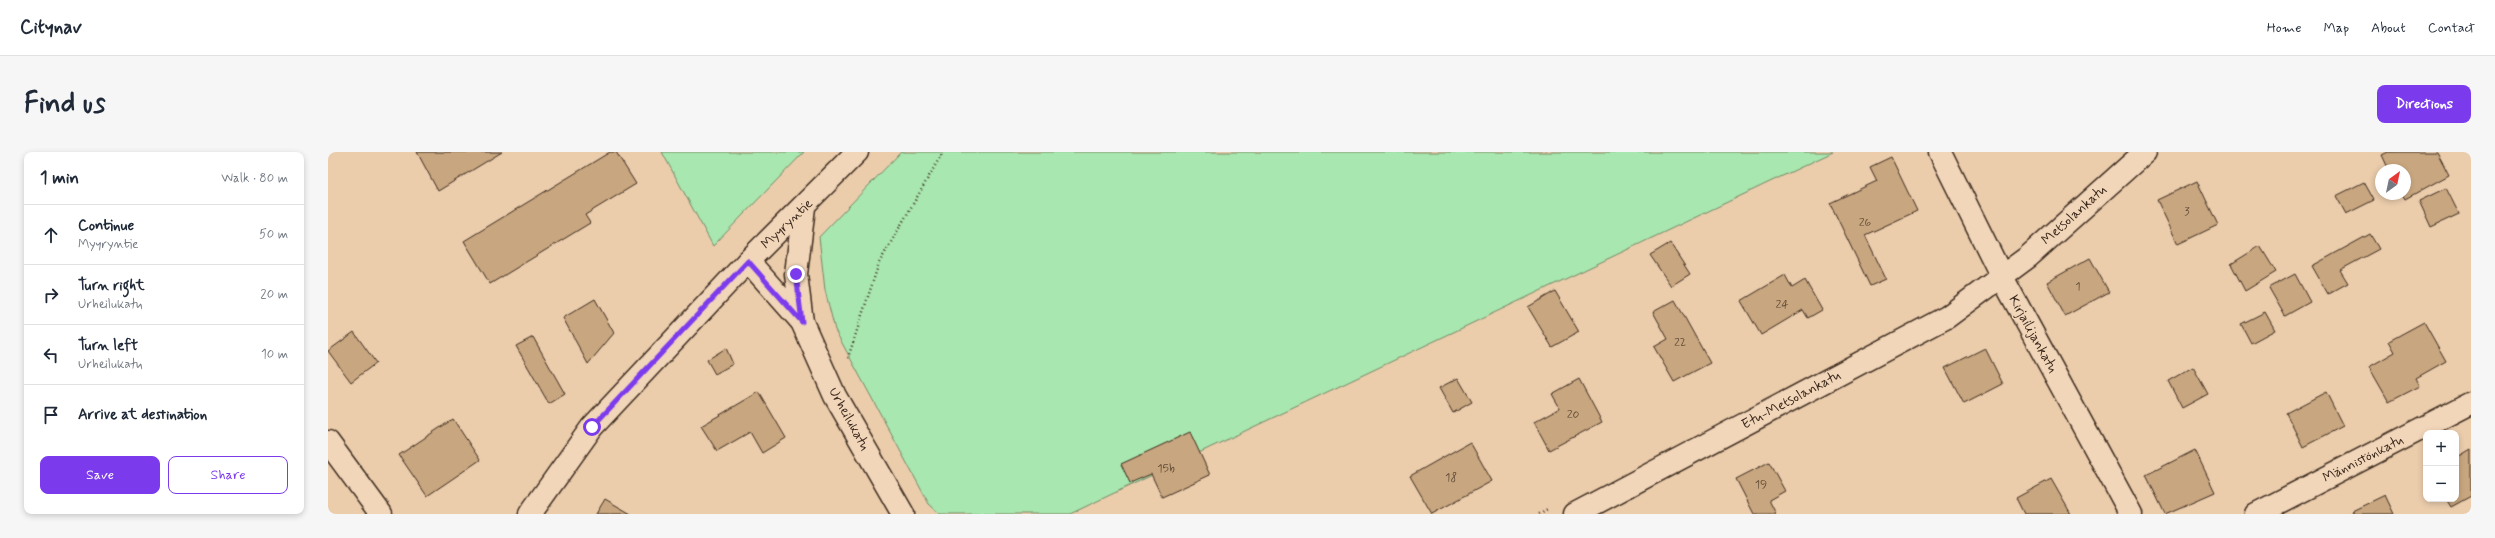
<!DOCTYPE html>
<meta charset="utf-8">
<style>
:root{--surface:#fff;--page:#f6f6f7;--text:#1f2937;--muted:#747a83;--line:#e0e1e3;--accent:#7c3aed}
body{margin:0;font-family:Mynerve,sans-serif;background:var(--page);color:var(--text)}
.controls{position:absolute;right:12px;bottom:12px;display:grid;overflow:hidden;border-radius:8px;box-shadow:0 2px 6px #0003}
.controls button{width:36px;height:36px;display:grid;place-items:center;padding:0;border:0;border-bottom:1px solid var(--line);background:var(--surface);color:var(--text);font:20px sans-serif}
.compass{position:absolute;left:2047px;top:12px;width:36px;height:36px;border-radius:50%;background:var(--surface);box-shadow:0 2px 6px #0003;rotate:33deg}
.stop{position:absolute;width:12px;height:12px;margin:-9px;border:3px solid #7c3aed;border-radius:50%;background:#fff}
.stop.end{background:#7c3aed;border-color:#fff;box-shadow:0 1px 4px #0008}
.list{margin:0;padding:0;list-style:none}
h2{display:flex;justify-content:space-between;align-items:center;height:52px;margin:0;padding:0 16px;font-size:17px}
h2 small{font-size:13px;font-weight:400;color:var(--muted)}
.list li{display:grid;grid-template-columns:26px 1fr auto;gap:12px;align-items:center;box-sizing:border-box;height:60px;padding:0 16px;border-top:1px solid var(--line)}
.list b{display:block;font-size:15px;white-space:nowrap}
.list p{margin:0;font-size:13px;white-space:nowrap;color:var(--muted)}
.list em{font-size:13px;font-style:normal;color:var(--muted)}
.actions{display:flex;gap:8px;padding:12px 16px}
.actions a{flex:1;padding:9px 0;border:1px solid var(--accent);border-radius:8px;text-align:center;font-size:14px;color:var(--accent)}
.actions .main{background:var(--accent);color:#fff}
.icon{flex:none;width:22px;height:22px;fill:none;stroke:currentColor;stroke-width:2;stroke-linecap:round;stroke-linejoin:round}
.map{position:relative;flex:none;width:2143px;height:362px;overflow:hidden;border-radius:8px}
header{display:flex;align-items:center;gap:24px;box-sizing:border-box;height:56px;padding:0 20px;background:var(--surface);border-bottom:1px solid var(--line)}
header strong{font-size:19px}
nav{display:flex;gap:22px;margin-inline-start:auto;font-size:14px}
.intro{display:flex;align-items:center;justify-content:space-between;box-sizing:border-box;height:96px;padding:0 24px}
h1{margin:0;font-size:28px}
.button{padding:10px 18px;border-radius:8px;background:var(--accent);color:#fff;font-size:14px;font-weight:700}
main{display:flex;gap:24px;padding:0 24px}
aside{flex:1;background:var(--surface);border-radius:8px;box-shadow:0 2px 6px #0003}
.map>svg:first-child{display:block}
</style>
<header>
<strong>Citynav</strong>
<nav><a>Home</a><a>Map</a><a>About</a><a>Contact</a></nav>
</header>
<div class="intro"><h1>Find us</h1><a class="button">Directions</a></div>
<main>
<aside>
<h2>1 min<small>Walk · 80 m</small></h2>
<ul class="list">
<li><svg class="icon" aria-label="ahead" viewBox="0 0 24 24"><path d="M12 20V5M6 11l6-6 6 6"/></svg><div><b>Continue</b><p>Myyryntie</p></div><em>50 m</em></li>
<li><svg class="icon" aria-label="right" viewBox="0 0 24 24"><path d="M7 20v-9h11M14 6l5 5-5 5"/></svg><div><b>Turn right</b><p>Urheilukatu</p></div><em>20 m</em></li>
<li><svg class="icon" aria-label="left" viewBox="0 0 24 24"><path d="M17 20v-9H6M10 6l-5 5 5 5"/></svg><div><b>Turn left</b><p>Urheilukatu</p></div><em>10 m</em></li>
<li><svg class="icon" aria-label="arrive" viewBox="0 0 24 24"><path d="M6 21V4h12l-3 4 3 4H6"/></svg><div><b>Arrive at destination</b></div></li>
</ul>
<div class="actions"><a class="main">Save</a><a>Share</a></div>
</aside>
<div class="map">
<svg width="2143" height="362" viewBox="0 0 2143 362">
<rect width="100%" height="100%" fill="#ebcdac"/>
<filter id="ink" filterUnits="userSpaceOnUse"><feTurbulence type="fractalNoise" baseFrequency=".025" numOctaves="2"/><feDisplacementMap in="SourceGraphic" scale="8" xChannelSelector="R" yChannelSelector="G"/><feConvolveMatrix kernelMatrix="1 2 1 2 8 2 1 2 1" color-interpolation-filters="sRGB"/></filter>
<g filter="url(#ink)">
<g fill="#a8e7af" stroke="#728866">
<polygon points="334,0 476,0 385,94"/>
<polygon points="573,0 1505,0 742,362 612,362 601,352 507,178 497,138 491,85"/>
</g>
<g fill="#c8a67f" stroke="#3b2a1e">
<polygon points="89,0 174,0 110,39"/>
<polygon points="282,0 288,0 308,32 257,63 262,71 162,132 136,89"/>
<polygon points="2060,0 2109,0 2121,23 2077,47 2074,42 2077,42 2077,18 2061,18 2054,3"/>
<polygon points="1563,5 1589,59 1537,83 1558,127 1542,134 1502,51 1549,29 1542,15"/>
<polygon points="1869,29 1890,73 1850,92 1829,48"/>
<polygon points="2036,30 2046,48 2018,62 2008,44"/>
<polygon points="2118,36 2131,62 2103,75 2091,49"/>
<polygon points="2042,82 2051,97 2012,118 2020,131 2000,142 1984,114"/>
<polygon points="1342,91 1362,122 1343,134 1322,103"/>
<polygon points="1932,94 1948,120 1917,139 1903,112"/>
<polygon points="1762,106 1781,140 1737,164 1719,130"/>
<polygon points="1967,122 1982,150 1957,164 1941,136"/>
<polygon points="1457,123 1464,136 1477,128 1494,158 1480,166 1475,158 1433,183 1413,149"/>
<polygon points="1227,139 1251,180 1224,195 1200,155"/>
<polygon points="267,147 286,181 260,212 235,166"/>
<polygon points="1347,148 1382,211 1346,230 1326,195 1340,187 1325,160"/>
<polygon points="1937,160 1947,178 1923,191 1913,172"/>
<polygon points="2096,170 2118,209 2088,226 2092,234 2061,250 2041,215 2067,200 2061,189"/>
<polygon points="26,180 48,211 23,230 0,199"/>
<polygon points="205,185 237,242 221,252 188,194"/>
<polygon points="398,196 405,212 387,222 379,208"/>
<polygon points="1657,196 1675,232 1636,252 1617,216"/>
<polygon points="1865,215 1880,242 1854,256 1840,229"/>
<polygon points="1130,226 1144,250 1125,261 1111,236"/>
<polygon points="1251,227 1274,270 1221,298 1206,270 1232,256 1224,242"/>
<polygon points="431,240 458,286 434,301 422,280 389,299 373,274"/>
<polygon points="1998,240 2015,274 1975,295 1958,261"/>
<polygon points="125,267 152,308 99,344 71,303"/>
<polygon points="862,280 882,323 834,345 823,322 802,331 793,312"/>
<polygon points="1142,290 1164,329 1104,362 1082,324"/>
<polygon points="2143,297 2143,344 2123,355 2118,347 2128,347 2128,306"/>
<polygon points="1867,298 1887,340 1837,362 1818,323"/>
<polygon points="1441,310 1457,339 1441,348 1448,362 1426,362 1408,327"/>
<polygon points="1723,327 1743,362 1696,362 1688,346"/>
<polygon points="2057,343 2066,362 2026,362 2024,359"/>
<polygon points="277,347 303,362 268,362"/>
</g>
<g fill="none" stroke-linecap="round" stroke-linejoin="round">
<defs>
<g id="minor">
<polyline points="1612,0 1674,125 1803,362"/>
<polyline points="420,109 474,170 507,244 575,362"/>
<polyline points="474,170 468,122 476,55"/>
<polyline points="0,290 53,362"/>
<polyline points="1247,362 1619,165 1700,105 1817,0"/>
<polyline points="1928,362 2143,251"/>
</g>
<polyline id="tertiary" points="202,362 264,275 420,109 529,0"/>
</defs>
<use href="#minor" stroke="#3b2a1e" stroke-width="25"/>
<use href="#tertiary" stroke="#3b2a1e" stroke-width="25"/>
<g stroke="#3b2a1e" stroke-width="2.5" stroke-dasharray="1 3" stroke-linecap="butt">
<polyline points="520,206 551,111 615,0"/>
<polyline points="1211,362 1221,356"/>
</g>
<use href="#minor" stroke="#f2d6b9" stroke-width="22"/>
<use href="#tertiary" stroke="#f2d6b9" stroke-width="22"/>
</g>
</g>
<g fill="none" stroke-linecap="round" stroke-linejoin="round" filter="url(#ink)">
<polyline stroke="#7c3aed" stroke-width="5" points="264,275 420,109 474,170 468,122"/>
</g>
<g text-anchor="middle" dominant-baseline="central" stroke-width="3" stroke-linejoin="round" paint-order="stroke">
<g font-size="12" fill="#5e4936">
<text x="1859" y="60">3</text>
<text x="1537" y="71">26</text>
<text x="1750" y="135">1</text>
<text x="1454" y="153">24</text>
<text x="1352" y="191">22</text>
<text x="1245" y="263">20</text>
<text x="838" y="317">15b</text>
<text x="1123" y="326">18</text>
<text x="1433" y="333">19</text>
</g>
<g font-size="14" fill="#3b2a1e" stroke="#f2d6b9">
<text transform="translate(1746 63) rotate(-42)">Metsolankatu</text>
<text transform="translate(459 72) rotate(-44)">Myyryntie</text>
<text transform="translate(1705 182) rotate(61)">Kirjailijankatu</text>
<text transform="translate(1463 248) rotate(-28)">Etu-Metsolankatu</text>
<text transform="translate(521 267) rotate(61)">Urheilukatu</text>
<text transform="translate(2035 307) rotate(-27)">Männistönkatu</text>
</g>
</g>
</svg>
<div class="controls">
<button>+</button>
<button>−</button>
</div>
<svg class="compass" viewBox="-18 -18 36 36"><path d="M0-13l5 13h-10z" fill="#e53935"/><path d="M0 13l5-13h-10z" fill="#747a83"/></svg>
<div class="stop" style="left:264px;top:275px"></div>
<div class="stop end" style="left:468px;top:122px"></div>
</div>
</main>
